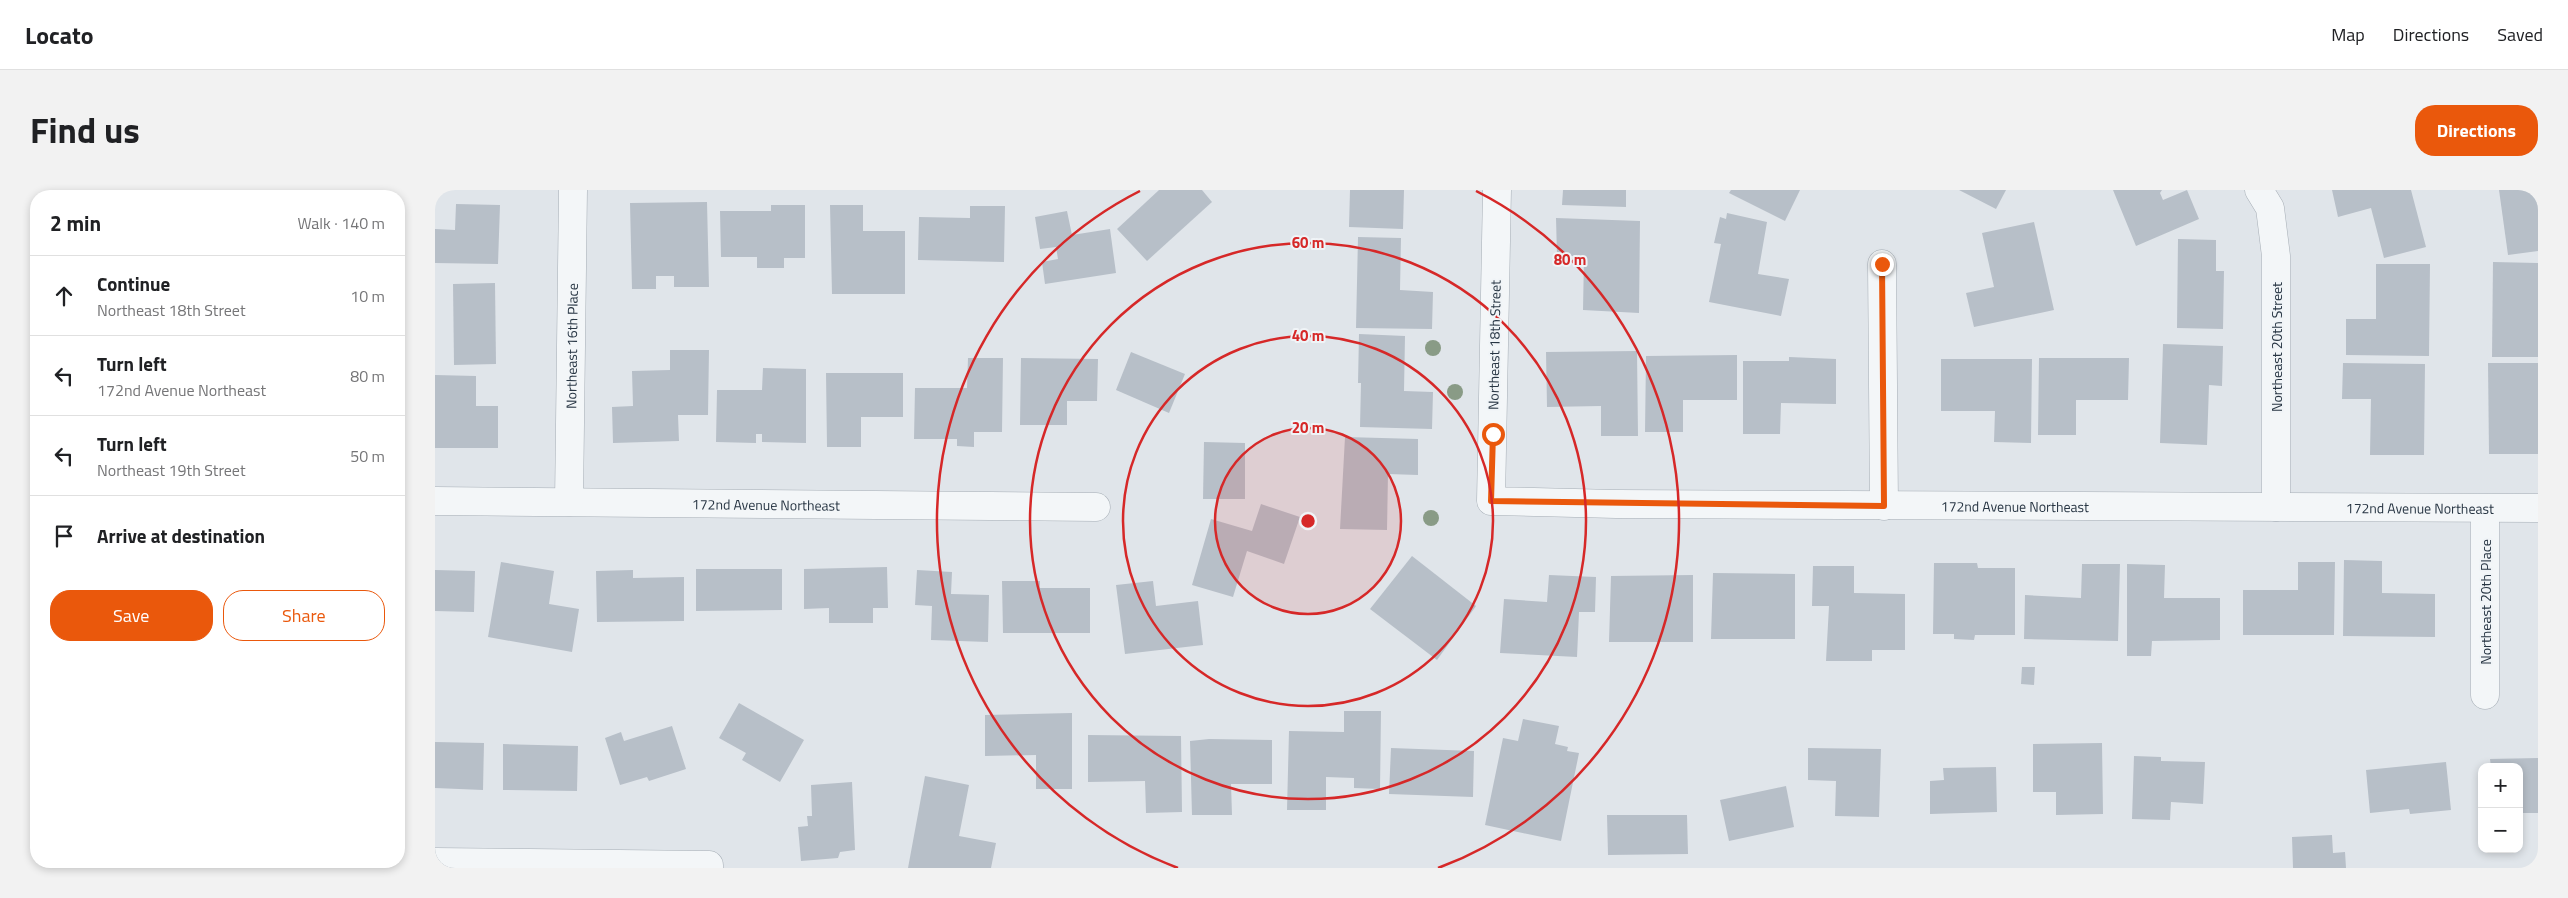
<!DOCTYPE html>
<meta charset="utf-8">
<style>
:root{--surface:#fff;--page:#f2f2f2;--text:#202124;--muted:#757577;--line:#e0e0e0;--accent:#ea580c}
body{margin:0;font-family:"Titillium Web",sans-serif;background:var(--page);color:var(--text)}
.controls{position:absolute;right:15px;bottom:15px;display:grid;overflow:hidden;border-radius:10px;box-shadow:0 2px 8px #0003}
.controls button{width:45px;height:45px;display:grid;place-items:center;padding:0;border:0;border-bottom:1px solid var(--line);background:var(--surface);color:var(--text);font:25px sans-serif}
.stop{position:absolute;width:15px;height:15px;margin:-11px;border:4px solid #ea580c;border-radius:50%;background:#fff}
.stop.end{background:#ea580c;border-color:#fff;box-shadow:0 1px 5px #0008}
.list{margin:0;padding:0;list-style:none}
h2{display:flex;justify-content:space-between;align-items:center;height:65px;margin:0;padding:0 20px;font-size:21px}
h2 small{font-size:16px;font-weight:400;color:var(--muted)}
.list li{display:grid;grid-template-columns:32px 1fr auto;gap:15px;align-items:center;box-sizing:border-box;height:80px;padding:0 20px;border-top:1px solid var(--line)}
.list b{display:block;font-size:19px;white-space:nowrap}
.list p{margin:0;font-size:16px;white-space:nowrap;color:var(--muted)}
.list em{font-size:16px;font-style:normal;color:var(--muted)}
.actions{display:flex;gap:10px;padding:15px 20px}
.actions a{flex:1;padding:11px 0;border:1px solid var(--accent);border-radius:20px;text-align:center;font-size:18px;color:var(--accent)}
.actions .main{background:var(--accent);color:#fff}
.icon{flex:none;width:28px;height:28px;fill:none;stroke:currentColor;stroke-width:2;stroke-linecap:round;stroke-linejoin:round}
.map{position:relative;flex:none;width:2103px;height:678px;overflow:hidden;border-radius:20px}
header{display:flex;align-items:center;gap:30px;box-sizing:border-box;height:70px;padding:0 25px;background:var(--surface);border-bottom:1px solid var(--line)}
header strong{font-size:24px}
nav{display:flex;gap:28px;margin-inline-start:auto;font-size:18px}
.intro{display:flex;align-items:center;justify-content:space-between;box-sizing:border-box;height:120px;padding:0 30px}
h1{margin:0;font-size:35px}
.button{padding:12px 22px;border-radius:20px;background:var(--accent);color:#fff;font-size:18px;font-weight:700}
main{display:flex;gap:30px;padding:0 30px}
aside{flex:1;background:var(--surface);border-radius:20px;box-shadow:0 2px 8px #0003}
.map>svg:first-child{display:block}
</style>
<header>
<strong>Locato</strong>
<nav><a>Map</a><a>Directions</a><a>Saved</a></nav>
</header>
<div class="intro"><h1>Find us</h1><a class="button">Directions</a></div>
<main>
<aside>
<h2>2 min<small>Walk · 140 m</small></h2>
<ul class="list">
<li><svg class="icon" aria-label="ahead" viewBox="0 0 24 24"><path d="M12 20V5M6 11l6-6 6 6"/></svg><div><b>Continue</b><p>Northeast 18th Street</p></div><em>10 m</em></li>
<li><svg class="icon" aria-label="left" viewBox="0 0 24 24"><path d="M17 20v-9H6M10 6l-5 5 5 5"/></svg><div><b>Turn left</b><p>172nd Avenue Northeast</p></div><em>80 m</em></li>
<li><svg class="icon" aria-label="left" viewBox="0 0 24 24"><path d="M17 20v-9H6M10 6l-5 5 5 5"/></svg><div><b>Turn left</b><p>Northeast 19th Street</p></div><em>50 m</em></li>
<li><svg class="icon" aria-label="arrive" viewBox="0 0 24 24"><path d="M6 21V4h12l-3 4 3 4H6"/></svg><div><b>Arrive at destination</b></div></li>
</ul>
<div class="actions"><a class="main">Save</a><a>Share</a></div>
</aside>
<div class="map">
<svg width="2103" height="678" viewBox="0 0 2103 678">
<rect width="100%" height="100%" fill="#e0e5ea"/>
<g fill="#b7bfc8">
<polygon points="724,0 767,0 777,12 712,71 682,39"/>
<polygon points="915,0 969,0 968,39 914,37"/>
<polygon points="1128,0 1191,0 1191,17 1127,15"/>
<polygon points="1296,0 1365,0 1350,31 1294,3"/>
<polygon points="1524,0 1571,0 1561,19"/>
<polygon points="1678,0 1727,0 1725,3 1728,10 1752,0 1764,29 1701,56"/>
<polygon points="1897,0 1976,0 1991,57 1949,68 1936,18 1903,27"/>
<polygon points="2064,0 2103,0 2103,61 2073,65"/>
<polygon points="272,12 274,97 239,97 239,86 221,86 221,99 197,99 195,13"/>
<polygon points="21,14 65,15 63,74 0,73 0,39 20,40"/>
<polygon points="336,15 370,15 370,68 349,68 349,78 322,78 322,67 286,67 285,21 336,21"/>
<polygon points="395,15 428,15 428,41 470,41 470,104 397,104"/>
<polygon points="535,16 570,16 569,72 483,70 484,27 535,28"/>
<polygon points="632,21 637,45 675,39 681,83 610,94 607,72 623,69 621,57 605,59 600,27"/>
<polygon points="1292,23 1332,32 1323,84 1354,89 1346,126 1274,112 1286,54 1279,53 1285,27 1291,29"/>
<polygon points="1121,28 1205,31 1204,123 1148,120 1149,66 1122,66"/>
<polygon points="1599,32 1619,120 1539,137 1531,103 1559,97 1547,43"/>
<polygon points="923,47 966,48 965,100 998,102 997,139 921,138"/>
<polygon points="1743,49 1781,50 1781,81 1789,81 1788,139 1742,138"/>
<polygon points="2058,72 2103,73 2103,167 2057,167"/>
<polygon points="1941,74 1995,74 1994,166 1911,165 1911,129 1941,129"/>
<polygon points="60,93 61,174 19,175 18,94"/>
<polygon points="924,144 970,146 969,201 998,202 997,239 925,237 926,193 923,193"/>
<polygon points="1728,154 1788,156 1787,196 1774,195 1772,255 1725,253"/>
<polygon points="235,160 274,160 273,225 243,225 244,251 178,253 177,217 198,216 197,181 235,180"/>
<polygon points="1202,161 1203,246 1166,246 1166,216 1112,217 1111,162"/>
<polygon points="696,162 750,184 734,223 681,200"/>
<polygon points="1302,165 1302,210 1248,210 1248,242 1210,242 1211,166"/>
<polygon points="1354,167 1401,169 1401,214 1346,213 1345,244 1308,244 1308,171 1354,171"/>
<polygon points="533,168 568,168 567,242 539,242 539,257 522,256 522,249 479,249 480,198 532,198"/>
<polygon points="586,168 663,169 662,211 632,211 632,235 585,235"/>
<polygon points="1604,168 1694,168 1693,210 1641,210 1641,245 1603,245"/>
<polygon points="1506,169 1597,169 1596,253 1559,252 1560,221 1506,221"/>
<polygon points="1908,173 1990,174 1989,265 1935,265 1936,209 1907,209"/>
<polygon points="2053,173 2103,173 2103,264 2054,264"/>
<polygon points="328,178 371,179 371,253 327,252 327,244 321,244 321,253 281,252 282,200 327,200"/>
<polygon points="391,183 468,183 468,227 426,227 426,257 392,257"/>
<polygon points="0,185 41,186 41,216 63,216 63,258 0,258"/>
<polygon points="910,247 983,249 983,285 953,284 952,340 905,339"/>
<polygon points="769,252 810,253 810,309 768,309"/>
<polygon points="826,314 865,327 849,374 812,361 798,407 757,395 776,329 817,341"/>
<polygon points="977,366 1041,416 1002,470 935,419"/>
<polygon points="1909,370 1947,371 1947,403 2000,404 2000,447 1908,446"/>
<polygon points="66,372 119,381 114,414 144,419 137,462 53,447"/>
<polygon points="1863,372 1900,372 1899,445 1808,445 1808,400 1863,400"/>
<polygon points="1499,373 1542,373 1543,378 1580,378 1580,445 1540,445 1539,450 1519,449 1519,444 1498,444"/>
<polygon points="1647,374 1685,374 1683,451 1589,449 1590,405 1646,408"/>
<polygon points="1692,374 1730,375 1729,408 1785,408 1785,450 1717,451 1716,466 1692,466"/>
<polygon points="1378,376 1419,376 1419,403 1470,404 1470,460 1437,460 1437,471 1391,471 1394,416 1377,416"/>
<polygon points="452,377 453,418 438,418 438,433 394,433 394,418 369,419 369,379"/>
<polygon points="261,379 347,379 347,420 261,421"/>
<polygon points="0,380 40,381 39,422 0,421"/>
<polygon points="198,380 198,388 249,387 249,431 162,432 161,381"/>
<polygon points="482,380 517,382 516,404 554,405 553,452 496,450 497,416 480,415"/>
<polygon points="1278,383 1360,384 1360,449 1276,449"/>
<polygon points="1114,385 1161,387 1160,422 1144,422 1142,467 1065,463 1069,409 1112,412"/>
<polygon points="1258,385 1258,452 1174,452 1176,386"/>
<polygon points="567,391 605,391 605,398 655,398 655,443 568,443"/>
<polygon points="718,391 721,416 763,411 768,455 690,464 681,395"/>
<polygon points="1587,477 1600,477 1599,495 1586,494"/>
<polygon points="304,513 369,550 345,592 307,570 311,563 284,548"/>
<polygon points="909,521 946,521 945,599 919,598 919,588 891,587 891,620 852,620 854,541 909,542"/>
<polygon points="637,523 637,599 601,599 601,565 550,566 550,525"/>
<polygon points="1088,529 1124,536 1120,554 1133,557 1132,561 1144,563 1126,651 1050,635 1068,548 1083,551"/>
<polygon points="237,536 251,579 214,591 212,587 185,595 170,548 186,542 189,551"/>
<polygon points="653,545 746,546 747,622 711,623 710,591 653,592"/>
<polygon points="774,549 837,550 837,594 796,594 797,625 757,625 755,551"/>
<polygon points="0,552 49,553 48,600 0,598"/>
<polygon points="1667,553 1668,624 1621,625 1621,602 1598,602 1598,554"/>
<polygon points="68,554 143,556 142,601 68,600"/>
<polygon points="956,558 1039,561 1038,607 954,604"/>
<polygon points="1373,558 1446,559 1444,627 1400,626 1401,591 1373,590"/>
<polygon points="1699,566 1726,567 1726,571 1770,572 1768,614 1736,612 1735,630 1697,629"/>
<polygon points="2103,568 2103,623 2084,623 2084,577 2056,577 2055,569"/>
<polygon points="2011,572 2016,620 1975,624 1974,619 1935,623 1931,580"/>
<polygon points="1561,577 1562,622 1495,624 1495,591 1509,590 1508,578"/>
<polygon points="490,586 534,595 524,646 561,653 556,678 473,678"/>
<polygon points="417,592 420,660 405,662 403,668 366,671 363,637 373,636 372,626 377,626 376,595"/>
<polygon points="1351,596 1359,637 1294,651 1285,610"/>
<polygon points="1172,625 1252,625 1253,664 1173,665"/>
<polygon points="1897,645 1898,663 1910,662 1911,678 1858,678 1857,647"/>
</g>
<g fill="none" stroke-linecap="round" stroke-linejoin="round">
<defs>
<g id="minor">
<path id="s1" d="M1062 0 1056 311 1181 314 2103 318"/>
<polyline points="1824,0 1835,18 1841,66 1841,317"/>
<polyline points="1447,74 1449,316"/>
<path id="s2" d="M0 311 661 317"/>
<path id="s3" d="M134 312 138 0"/>
<polyline points="2050,319 2050,505"/>
<polyline points="0,672 274,675 274,678"/>
</g>
</defs>
<use href="#minor" stroke="#a5adb5" stroke-width="29"/>
<use href="#minor" stroke="#f3f6f8" stroke-width="28"/>
</g>
<g fill="#899b86">
<circle cx="998" cy="158" r="8"/>
<circle cx="1020" cy="202" r="8"/>
<circle cx="996" cy="328" r="8"/>
</g>
<g fill="none" stroke-linecap="round" stroke-linejoin="round">
<polyline stroke="#ea580c" stroke-width="6" points="1058,244 1056,311 1449,316 1447,74"/>
</g>
<circle cx="873" cy="331" r="93" fill="#d62828" fill-opacity=".12"/>
<g fill="none" stroke="#d62828" stroke-width="2.5">
<circle cx="873" cy="331" r="93"/>
<circle cx="873" cy="331" r="185"/>
<circle cx="873" cy="331" r="278"/>
<path d="M743 678A370 370 0 0 1 705 1M1041 1A370 370 0 0 1 1003 678"/>
</g>
<g text-anchor="middle" dominant-baseline="central" stroke-width="4" stroke-linejoin="round" paint-order="stroke">
<g font-size="14" fill="#273543" stroke="#f0f4f7">
<text transform="translate(1059 155) rotate(-89)">Northeast 18th Street</text>
<text stroke="none"><textPath href="#s3" startOffset="156">Northeast 16th Place</textPath></text>
<text transform="translate(1841 157) rotate(-90)">Northeast 20th Street</text>
<text stroke="none"><textPath href="#s2" startOffset="331">172nd Avenue Northeast</textPath></text>
<text stroke="none"><textPath href="#s1" startOffset="835">172nd Avenue Northeast</textPath></text>
<text stroke="none"><textPath href="#s1" startOffset="1240">172nd Avenue Northeast</textPath></text>
<text transform="translate(2050 412) rotate(-90)">Northeast 20th Place</text>
</g>
</g>
<circle cx="873" cy="331" r="8" fill="#d62828" stroke="#f0f4f7" stroke-width="2.5"/>
<g font-size="15" text-anchor="middle" font-weight="bold" fill="#d62828" stroke="#f0f4f7" stroke-width="4" stroke-linejoin="round" paint-order="stroke">
<text x="873" y="58">60 m</text>
<text x="1135" y="75">80 m</text>
<text x="873" y="151">40 m</text>
<text x="873" y="243">20 m</text>
</g>
</svg>
<div class="controls">
<button>+</button>
<button>−</button>
</div>
<div class="stop" style="left:1058px;top:244px"></div>
<div class="stop end" style="left:1447px;top:74px"></div>
</div>
</main>
